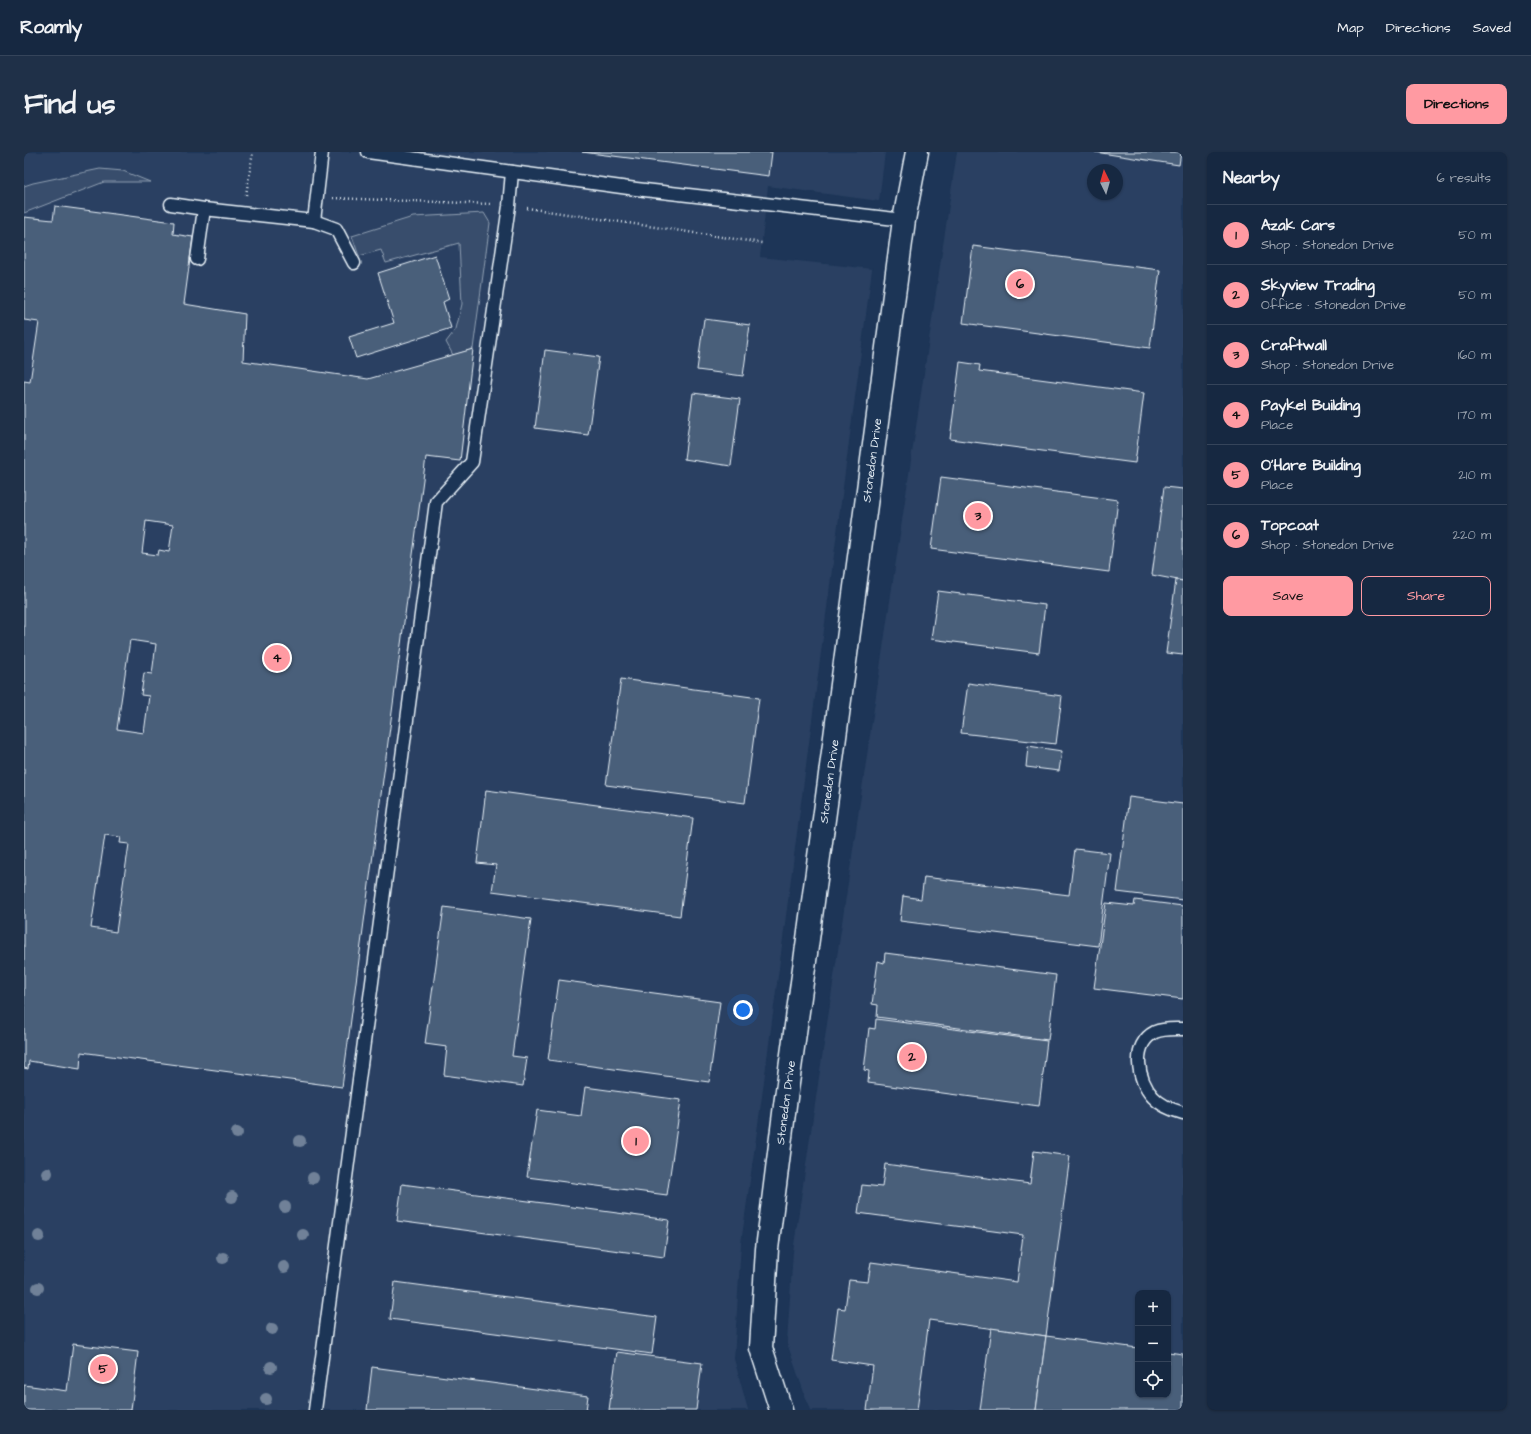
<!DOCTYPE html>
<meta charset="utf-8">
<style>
:root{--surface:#162841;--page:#1f3048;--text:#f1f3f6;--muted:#9ea6b1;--line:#35445a;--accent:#ff9aa2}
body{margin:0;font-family:"Architects Daughter",sans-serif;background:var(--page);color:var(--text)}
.controls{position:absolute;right:12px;bottom:12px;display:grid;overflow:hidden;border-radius:8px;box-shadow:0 1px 3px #0004}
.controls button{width:36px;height:36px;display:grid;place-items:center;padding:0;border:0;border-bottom:1px solid var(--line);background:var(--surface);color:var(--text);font:20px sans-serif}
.compass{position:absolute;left:1063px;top:12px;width:36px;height:36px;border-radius:50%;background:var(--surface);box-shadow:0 1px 3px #0004;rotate:355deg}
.you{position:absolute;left:719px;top:858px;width:14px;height:14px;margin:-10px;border:3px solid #fff;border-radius:50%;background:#1a73e8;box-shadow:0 0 0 6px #1a73e833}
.badge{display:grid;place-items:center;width:26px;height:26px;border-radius:50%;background:var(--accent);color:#111;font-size:13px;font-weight:700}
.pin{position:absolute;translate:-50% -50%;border:2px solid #fff;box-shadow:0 1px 4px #0006}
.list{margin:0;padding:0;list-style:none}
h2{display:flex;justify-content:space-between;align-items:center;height:52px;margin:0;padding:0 16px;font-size:17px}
h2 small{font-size:13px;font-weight:400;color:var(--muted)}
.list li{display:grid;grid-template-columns:26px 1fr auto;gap:12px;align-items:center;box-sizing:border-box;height:60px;padding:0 16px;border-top:1px solid var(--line)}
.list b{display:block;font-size:15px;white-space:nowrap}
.list p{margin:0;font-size:13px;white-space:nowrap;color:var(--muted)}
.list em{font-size:13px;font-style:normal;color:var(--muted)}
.actions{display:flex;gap:8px;padding:12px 16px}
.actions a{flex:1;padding:9px 0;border:1px solid var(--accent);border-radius:8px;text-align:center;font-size:14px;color:var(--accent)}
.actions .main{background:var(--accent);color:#111}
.icon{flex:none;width:22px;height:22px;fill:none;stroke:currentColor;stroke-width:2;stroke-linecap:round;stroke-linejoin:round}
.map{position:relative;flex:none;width:1159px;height:1258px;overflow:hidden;border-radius:8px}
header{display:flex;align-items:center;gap:24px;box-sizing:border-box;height:56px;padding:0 20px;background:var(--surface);border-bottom:1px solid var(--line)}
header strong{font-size:19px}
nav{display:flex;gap:22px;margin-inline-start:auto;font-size:14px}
.intro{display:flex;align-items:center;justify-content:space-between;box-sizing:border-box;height:96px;padding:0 24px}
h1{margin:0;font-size:28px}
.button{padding:10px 18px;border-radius:8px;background:var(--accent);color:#111;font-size:14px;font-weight:700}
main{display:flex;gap:24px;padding:0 24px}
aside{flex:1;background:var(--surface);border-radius:8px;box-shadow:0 1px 3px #0004}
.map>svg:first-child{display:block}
</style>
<header>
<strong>Roamly</strong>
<nav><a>Map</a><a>Directions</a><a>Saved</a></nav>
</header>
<div class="intro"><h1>Find us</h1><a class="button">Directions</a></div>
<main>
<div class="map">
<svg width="1159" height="1258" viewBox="0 0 1159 1258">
<rect width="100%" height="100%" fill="#1d3557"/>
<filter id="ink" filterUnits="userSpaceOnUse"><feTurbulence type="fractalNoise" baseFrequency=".025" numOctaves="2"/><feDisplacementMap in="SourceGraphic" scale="8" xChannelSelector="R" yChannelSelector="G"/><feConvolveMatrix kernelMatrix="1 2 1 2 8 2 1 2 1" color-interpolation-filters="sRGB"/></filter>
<g filter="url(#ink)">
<g fill="#2a4162" fill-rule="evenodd">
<polygon points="0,0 861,0 855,49 744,34 736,105 848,117 738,944 717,1091 710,1207 724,1258 0,1258"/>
<path d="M933 0H1159V1258H786L763 1191 769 1100ZM1069 18H1093V42H1069ZM1114 1141H1144V1243H1114Z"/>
</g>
<g fill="#374d6c" stroke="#909fb2">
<polygon points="76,17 99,19 126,30 80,30 0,61 0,34 9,31"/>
<polygon points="460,61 466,71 449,197 429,203 422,190 432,177 438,152 435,91 362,111 357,98 335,104 328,84 389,65"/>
</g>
<g fill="#495e7a" stroke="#e8f1f8" fill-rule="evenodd">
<polygon points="558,0 748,0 745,24"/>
<polygon points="1071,0 1157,0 1155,13"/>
<path d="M31 54 150 70 149 82 169 85 160 152 221 162 219 209 344 227 449 197 436 309 402 305 318 935 57 900 56 917 5 909 4 917 0 916V229L6 230 15 170 0 168V65L29 68ZM122 369 149 373 145 400 135 398 134 403 118 401ZM106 488 132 492 128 522 120 521 117 543 125 544 120 581 93 577ZM81 683 97 685 96 691 105 692 92 780 67 776Z"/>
<polygon points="949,94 1136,118 1126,196 939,171"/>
<polygon points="411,103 425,147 419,150 427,176 332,206 325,185 370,171 354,121"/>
<polygon points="680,167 726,173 719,224 673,218"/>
<polygon points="521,198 575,205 564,283 511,276"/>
<polygon points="936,210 956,213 955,219 1120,241 1111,311 926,287"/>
<polygon points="669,241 716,247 707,314 660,307"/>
<polygon points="917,325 1094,348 1085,420 907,397"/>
<polygon points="1140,335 1159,337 1159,429 1128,423"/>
<polygon points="1152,428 1159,429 1159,503 1142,501"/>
<polygon points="914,439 1021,453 1015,501 907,487"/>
<polygon points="597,527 735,546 721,651 582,633"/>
<polygon points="944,531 1038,544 1032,592 937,581"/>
<polygon points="1004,594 1038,599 1035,619 1002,615"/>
<polygon points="462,638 669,666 656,764 468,739 472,713 453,711"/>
<polygon points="1105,645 1159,652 1159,748 1093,740"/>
<polygon points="1051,697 1086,701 1074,794 876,769 879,744 897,747 900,725 1045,743"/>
<polygon points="1111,748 1159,754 1159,847 1070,836 1082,751 1110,754"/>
<polygon points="420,755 507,767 488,904 503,906 499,934 420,923 423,895 401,892"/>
<polygon points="861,801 1032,823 1024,888 853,865 854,853 848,852 854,809 860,811"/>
<polygon points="535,828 696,850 685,930 524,908"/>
<polygon points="852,867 1023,889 1015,954 844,931 845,919 840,918 845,876 851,877"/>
<polygon points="561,935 657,948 643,1043 503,1025 513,958 557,964"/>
<polygon points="1010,999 1046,1004 1022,1184 905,1168 893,1258 843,1258 849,1214 807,1208 814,1156 821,1157 825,1128 844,1130 847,1110 993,1130 999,1083 834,1061 838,1033 858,1035 861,1012 1006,1032"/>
<polygon points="378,1032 645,1068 640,1105 373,1069"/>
<polygon points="371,1130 633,1165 628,1202 366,1167"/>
<polygon points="967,1176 1022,1184 1012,1258 956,1258"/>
<polygon points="1022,1184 1114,1196 1114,1243 1144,1243 1144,1200 1159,1202 1159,1258 1012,1258"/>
<polygon points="49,1192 114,1200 107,1258 0,1258 0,1233 43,1239"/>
<polygon points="593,1200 678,1211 672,1258 585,1258"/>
<polygon points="348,1215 564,1244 562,1258 343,1258"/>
</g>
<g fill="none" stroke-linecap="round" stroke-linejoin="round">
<defs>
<g id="service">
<polyline points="344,0 612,37 880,68"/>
<polyline points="147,52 180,57"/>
<polyline points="290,69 312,77 330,111"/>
<polyline points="173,107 180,57 290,69 298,0"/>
<path d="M1159 877C1150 877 1140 876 1131 880 1107 892 1113 928 1129 945 1137 954 1148 958 1159 961"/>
<polyline points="291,1258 412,350 448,310 485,54 488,20"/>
</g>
<g id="minor">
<path id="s1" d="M757 1258 737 1196 743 1097 761 953 784 787 880 68 893 0"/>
</g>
</defs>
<use href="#service" stroke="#e8f1f8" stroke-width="15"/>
<use href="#minor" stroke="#e8f1f8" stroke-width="25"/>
<g stroke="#e8f1f8" stroke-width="2.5" stroke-dasharray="1 3" stroke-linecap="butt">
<polyline points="222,43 229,0"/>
<polyline points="309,46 466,52"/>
<polyline points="503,56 738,91"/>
</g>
<use href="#service" stroke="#1d3557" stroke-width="12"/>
<use href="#minor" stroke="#1d3557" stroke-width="22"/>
</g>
<g fill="#708198">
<circle cx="213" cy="981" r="6"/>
<circle cx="276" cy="989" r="6"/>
<circle cx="23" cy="1021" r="6"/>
<circle cx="289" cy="1026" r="6"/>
<circle cx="208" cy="1045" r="6"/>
<circle cx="261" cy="1055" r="6"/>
<circle cx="279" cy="1083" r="6"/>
<circle cx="15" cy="1084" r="6"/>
<circle cx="199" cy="1106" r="6"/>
<circle cx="260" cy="1115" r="6"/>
<circle cx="14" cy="1136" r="6"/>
<circle cx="248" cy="1177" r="6"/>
<circle cx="247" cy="1215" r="6"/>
<circle cx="242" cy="1247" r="6"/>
</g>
</g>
<g text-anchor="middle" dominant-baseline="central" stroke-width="3" stroke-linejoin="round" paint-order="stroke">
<g font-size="12" fill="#e8f1f8" stroke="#1d3557">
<text stroke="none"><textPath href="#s1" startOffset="960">Stonedon Drive</textPath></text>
<text stroke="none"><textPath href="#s1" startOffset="636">Stonedon Drive</textPath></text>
<text stroke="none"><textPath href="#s1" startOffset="312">Stonedon Drive</textPath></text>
</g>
</g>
</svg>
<div class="controls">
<button>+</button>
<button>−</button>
<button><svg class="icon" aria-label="locate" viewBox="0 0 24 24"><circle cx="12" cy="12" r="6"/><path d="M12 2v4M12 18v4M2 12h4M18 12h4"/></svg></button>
</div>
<svg class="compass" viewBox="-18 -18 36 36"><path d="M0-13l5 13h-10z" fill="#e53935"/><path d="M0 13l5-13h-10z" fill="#9ea6b1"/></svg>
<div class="you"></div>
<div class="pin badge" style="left:612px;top:989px">1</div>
<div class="pin badge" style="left:888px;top:905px">2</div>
<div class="pin badge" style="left:954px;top:364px">3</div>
<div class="pin badge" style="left:253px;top:506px">4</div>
<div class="pin badge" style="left:79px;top:1217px">5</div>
<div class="pin badge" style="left:996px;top:132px">6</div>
</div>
<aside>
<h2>Nearby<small>6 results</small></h2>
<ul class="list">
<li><span class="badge">1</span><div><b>Azak Cars</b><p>Shop · Stonedon Drive</p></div><em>50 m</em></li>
<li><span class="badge">2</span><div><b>Skyview Trading</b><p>Office · Stonedon Drive</p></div><em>50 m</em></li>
<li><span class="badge">3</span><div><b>Craftwall</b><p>Shop · Stonedon Drive</p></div><em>160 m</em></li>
<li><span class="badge">4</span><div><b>Paykel Building</b><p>Place</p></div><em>170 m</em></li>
<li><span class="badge">5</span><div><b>O'Hare Building</b><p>Place</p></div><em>210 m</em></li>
<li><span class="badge">6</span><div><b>Topcoat</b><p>Shop · Stonedon Drive</p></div><em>220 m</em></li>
</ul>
<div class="actions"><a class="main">Save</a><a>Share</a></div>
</aside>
</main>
